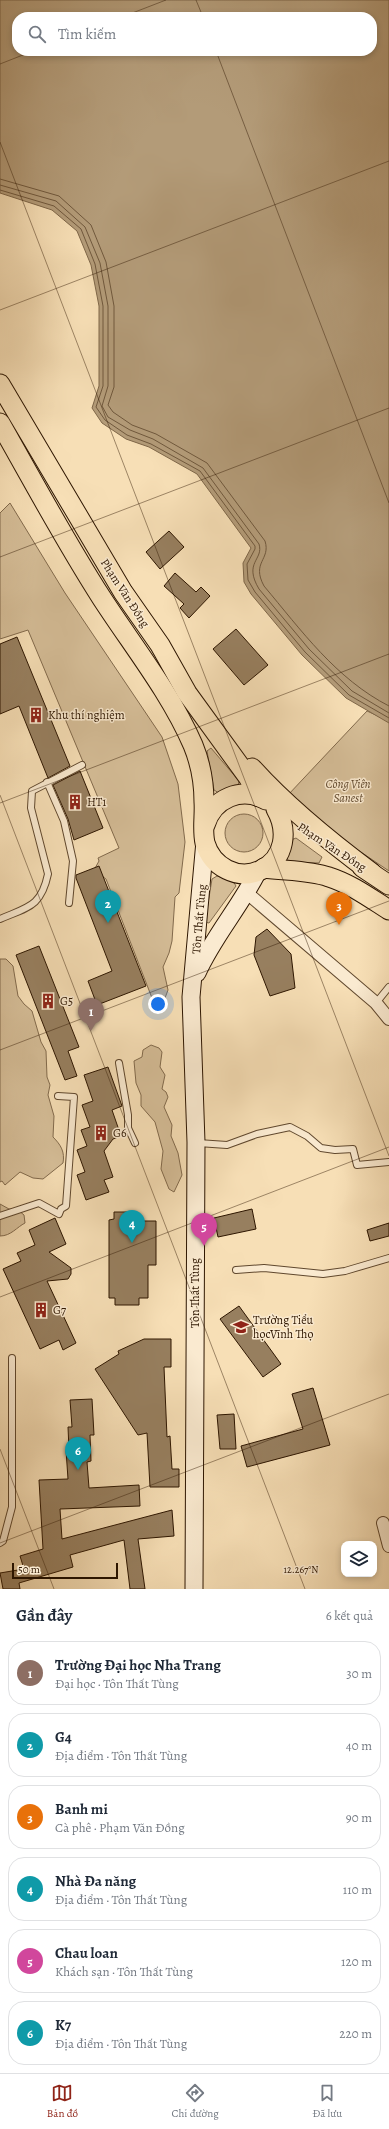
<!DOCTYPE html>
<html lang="vi">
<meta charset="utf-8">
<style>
:root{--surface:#fff;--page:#f2f2f3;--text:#1f2937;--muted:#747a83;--line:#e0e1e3;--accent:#8f2418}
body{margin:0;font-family:Alegreya,serif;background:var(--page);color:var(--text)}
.controls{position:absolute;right:12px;bottom:12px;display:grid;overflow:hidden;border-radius:8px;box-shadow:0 2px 6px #0003}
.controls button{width:36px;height:36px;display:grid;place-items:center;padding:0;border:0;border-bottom:1px solid var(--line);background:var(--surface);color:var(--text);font:20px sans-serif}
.scale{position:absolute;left:12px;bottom:10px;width:106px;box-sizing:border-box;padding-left:4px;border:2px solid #2e1600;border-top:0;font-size:11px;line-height:14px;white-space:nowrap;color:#2e1600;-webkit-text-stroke:3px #faead0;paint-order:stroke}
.you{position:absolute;left:158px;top:1004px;width:14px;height:14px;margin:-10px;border:3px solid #fff;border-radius:50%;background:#1a73e8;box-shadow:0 0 0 6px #1a73e833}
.badge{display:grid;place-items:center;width:26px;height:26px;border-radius:50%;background:var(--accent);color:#fff;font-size:13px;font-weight:700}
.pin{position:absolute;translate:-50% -33px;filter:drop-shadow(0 1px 2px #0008)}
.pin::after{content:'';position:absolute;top:21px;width:14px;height:12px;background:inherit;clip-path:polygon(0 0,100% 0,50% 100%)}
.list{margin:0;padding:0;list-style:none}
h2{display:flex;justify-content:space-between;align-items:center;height:52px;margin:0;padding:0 16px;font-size:17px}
h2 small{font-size:13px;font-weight:400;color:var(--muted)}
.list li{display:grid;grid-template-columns:26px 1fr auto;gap:12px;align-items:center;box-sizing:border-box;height:64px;margin:0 8px 8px;padding:0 8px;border:1px solid var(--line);border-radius:16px}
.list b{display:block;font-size:15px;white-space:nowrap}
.list p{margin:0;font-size:13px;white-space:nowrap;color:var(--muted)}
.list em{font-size:13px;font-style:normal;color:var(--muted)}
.icon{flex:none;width:22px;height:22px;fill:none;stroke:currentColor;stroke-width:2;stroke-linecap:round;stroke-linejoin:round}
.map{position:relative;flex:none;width:389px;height:1589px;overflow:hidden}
.search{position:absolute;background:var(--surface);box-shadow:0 2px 6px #0003;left:12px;right:12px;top:12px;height:44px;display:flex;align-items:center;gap:10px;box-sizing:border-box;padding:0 14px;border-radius:16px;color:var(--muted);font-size:15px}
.sheet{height:484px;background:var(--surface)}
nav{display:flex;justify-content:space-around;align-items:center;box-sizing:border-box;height:56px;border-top:1px solid var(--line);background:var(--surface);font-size:11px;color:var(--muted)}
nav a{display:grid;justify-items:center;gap:2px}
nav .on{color:var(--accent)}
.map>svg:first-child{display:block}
</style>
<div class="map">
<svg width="389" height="1589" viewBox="0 0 389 1589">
<rect width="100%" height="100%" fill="#f7dfb6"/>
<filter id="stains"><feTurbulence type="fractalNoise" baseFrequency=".005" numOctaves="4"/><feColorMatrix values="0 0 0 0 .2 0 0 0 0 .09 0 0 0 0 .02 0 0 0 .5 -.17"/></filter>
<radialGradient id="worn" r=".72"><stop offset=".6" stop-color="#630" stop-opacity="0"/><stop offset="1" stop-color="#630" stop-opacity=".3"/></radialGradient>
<g fill="#d5bd97" stroke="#826a4c">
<polygon points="10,503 65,593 162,737 178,784 185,842 179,893 175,897 172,941 169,953 163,967 168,990 165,998 159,1003 152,998 106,879 94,870 99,861 98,858 119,848 28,630 0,639 0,513"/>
<polygon points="367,711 389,721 389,871 346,842 288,795"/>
<polygon points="211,748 239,781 238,786 219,793 214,790 207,751"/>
<circle cx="244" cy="833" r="19"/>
<polygon points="296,838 322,857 319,863 289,862 287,858 291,840"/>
<polygon points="217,876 233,881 236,886 209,923 205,922 212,879"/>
<path d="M0 959H6L13 966 18 996 24 1004 32 1011 41 1042 46 1051 47 1077 50 1085 48 1095 54 1116 53 1137C61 1145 65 1152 63 1163L43 1179 33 1178 20 1172 5 1185 2 1181 0 1182Z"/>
<polygon points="151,1045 159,1048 162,1052 160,1067 165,1075 162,1089 166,1092 168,1097 164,1107 172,1125 171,1136 178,1153 182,1175 174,1192 169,1189 161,1169 163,1151 155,1122 141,1106 141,1095 136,1083 134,1061 142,1057 143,1050"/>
<path d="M0 1204 9 1209 18 1210 24 1215 25 1223C17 1227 11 1236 0 1236Z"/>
</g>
<path fill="#b39b78" stroke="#7e6648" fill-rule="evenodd" d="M0 0H389V723L346 698 302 655 251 594 244 582 243 563 251 548 197 474 149 447 126 439 102 423 92 408 99 386V306L91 265 77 231 52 210 0 193ZM17 17H372V51H17Z"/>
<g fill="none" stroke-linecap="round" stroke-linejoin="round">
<g stroke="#70583c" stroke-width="1">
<path d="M0 179 59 196 91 225 106 262 114 306V387L108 405 113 412 132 425 156 434 207 463 265 541C271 560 251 562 264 586 301 630 336 679 389 706"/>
<path d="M0 185 56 201 85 227 100 263 108 306V386L102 406 108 417 130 430 153 439 203 468 259 544C264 560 243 562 259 589L309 649 352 691 389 713"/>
<polyline points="0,190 54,206 81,229 95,264 103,306 103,386 96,407 105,420 127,435 151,444 200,471 255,546 255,549 247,564 248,580 255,592 305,652 349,695 389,718"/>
</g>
</g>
<g fill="#977f5f" stroke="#2e1600">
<polygon points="169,531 184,547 160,569 146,552"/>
<polygon points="175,573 196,592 201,587 210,596 189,618 180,608 184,604 164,586"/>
<polygon points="236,629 268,665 244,685 213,649"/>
<polygon points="17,637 70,766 48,778 19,706 0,714 0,644"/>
<polygon points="80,771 103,828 74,840 68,819 53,785"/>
<polygon points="99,866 146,986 97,1005 88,981 112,971 76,878 76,875"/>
<polygon points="267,929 291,954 295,988 270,996 254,955 256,937"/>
<polygon points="39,946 79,1047 68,1051 77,1076 65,1080 16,955"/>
<polygon points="108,1067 122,1106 112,1110 121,1136 113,1139 104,1151 113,1177 104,1180 109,1192 86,1200 77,1175 85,1172 77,1150 87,1146 81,1130 90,1127 82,1105 93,1101 84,1075"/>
<polygon points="252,1209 256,1229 218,1237 214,1218"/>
<polygon points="114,1212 133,1212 133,1221 156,1221 156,1265 148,1265 148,1298 139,1298 139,1305 115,1305 115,1298 109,1298 109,1220 114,1219"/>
<polygon points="55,1218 66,1244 49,1252 71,1268 71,1274 68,1279 47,1281 76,1343 63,1350 59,1340 40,1349 3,1269 21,1261 17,1253 35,1245 29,1230"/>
<polygon points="389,1223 389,1236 370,1241 367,1230"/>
<polygon points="239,1306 281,1364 263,1377 220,1319"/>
<polygon points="144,1339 171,1339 171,1367 164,1367 167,1437 170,1436 172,1469 179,1469 179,1487 150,1487 147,1433 138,1435 95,1369 119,1354 118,1351"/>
<polygon points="313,1388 330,1445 247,1467 241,1446 303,1429 292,1394"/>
<polygon points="92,1399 94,1435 90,1435 91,1461 87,1462 89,1488 139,1485 140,1506 60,1509 62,1539 172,1510 174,1536 138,1539 145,1589 130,1589 124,1540 70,1555 73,1567 19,1583 20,1589 3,1589 0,1573 24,1569 20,1556 43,1549 39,1480 68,1479 66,1450 69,1450 68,1427 72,1427 70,1400"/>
<polygon points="234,1414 236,1449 220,1449 217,1415"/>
</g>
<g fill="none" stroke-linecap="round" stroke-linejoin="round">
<defs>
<g id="service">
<polyline points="47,782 64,821 73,861 69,903"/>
<path d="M0 919C28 907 41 907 48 874L31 808 32 791 82 765"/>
<polyline points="376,1003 389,987"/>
<polyline points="119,1063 128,1115 128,1128 135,1143"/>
<polyline points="198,1143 227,1145 257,1134 290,1127 307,1136 321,1148 335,1150 353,1149 357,1165 389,1162"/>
<polyline points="0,1216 39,1203 59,1214 61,1209 66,1206 74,1097 58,1096"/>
<polyline points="236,1270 264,1268 323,1274 345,1271 389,1258"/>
<polyline points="0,1543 3,1541 12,1507 12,1358"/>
</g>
<g id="minor">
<polyline points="247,893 376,1003 389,1019"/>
<polyline points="383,1523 389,1546"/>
</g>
<g id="secondary">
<path d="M197 973C213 937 240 907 258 871"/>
<polyline points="194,1589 196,1142 191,997 205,841"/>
</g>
<g id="primary">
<polyline points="0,384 123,592 160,645 187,693 248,777 259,797"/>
<path d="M0 423C33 481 65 541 101 597 132 645 170 692 193 745 200 762 204 784 204 802 205 815 202 830 205 843 212 867 238 881 261 870 286 858 288 830 276 809"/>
<path d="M252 768C288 808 329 841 372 873"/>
<path d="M205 825C213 798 242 786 266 800"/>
<polyline points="362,867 389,885"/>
<path d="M264 868C286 871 309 870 329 877 351 884 370 898 389 910"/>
</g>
</defs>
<use href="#service" stroke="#60482e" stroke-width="8"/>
<use href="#minor" stroke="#60482e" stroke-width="14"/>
<use href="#secondary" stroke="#2e1600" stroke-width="19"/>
<use href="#primary" stroke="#2e1600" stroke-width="21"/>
<use href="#service" stroke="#faead0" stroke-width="6"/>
<use href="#minor" stroke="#faead0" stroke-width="12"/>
<use href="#secondary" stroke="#faead0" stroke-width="17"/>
<use href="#primary" stroke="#f7dfb6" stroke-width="19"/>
</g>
<path fill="none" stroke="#2e1600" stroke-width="1" stroke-opacity="0.45" d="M196 0 203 17M122 17 166 0M216 51 389 503M0 64 33 51M0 142 389 1156M0 310 389 161M0 557 389 408M0 795 305 1589M0 803 389 654M0 1050 389 901M0 1297 389 1147M0 1449 54 1589M0 1543 389 1394"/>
<defs>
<symbol id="building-bare" viewBox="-9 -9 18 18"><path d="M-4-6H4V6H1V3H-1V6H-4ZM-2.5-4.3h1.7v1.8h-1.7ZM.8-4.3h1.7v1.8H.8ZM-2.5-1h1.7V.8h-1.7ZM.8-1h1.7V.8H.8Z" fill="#8f2418" stroke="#faead0" stroke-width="2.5" paint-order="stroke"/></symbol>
<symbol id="school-bare" viewBox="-9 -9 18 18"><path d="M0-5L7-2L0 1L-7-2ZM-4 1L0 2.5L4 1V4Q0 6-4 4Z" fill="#8f2418" stroke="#faead0" stroke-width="2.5" paint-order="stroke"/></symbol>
</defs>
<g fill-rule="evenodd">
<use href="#building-bare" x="25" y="704" width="22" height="22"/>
<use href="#building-bare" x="64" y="791" width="22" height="22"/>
<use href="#building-bare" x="37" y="990" width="22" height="22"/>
<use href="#building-bare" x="90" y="1122" width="22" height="22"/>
<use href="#building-bare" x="30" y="1299" width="22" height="22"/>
<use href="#school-bare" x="230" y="1316" width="22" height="22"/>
</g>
<g text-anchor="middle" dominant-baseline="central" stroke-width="3" stroke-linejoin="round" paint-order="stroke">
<g font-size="12" fill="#2e1600" stroke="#faead0">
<text transform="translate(125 593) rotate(57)">Phạm Văn Đồng</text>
<text transform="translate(332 847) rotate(33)">Phạm Văn Đồng</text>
<text transform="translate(199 919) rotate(-85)">Tôn Thất Tùng</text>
<text transform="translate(195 1293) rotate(-90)">Tôn Thất Tùng</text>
</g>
<g font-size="12" fill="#2e1600" stroke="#faead0" text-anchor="start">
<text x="48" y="715">Khu thí nghiệm</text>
<text x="87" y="802">HT1</text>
<text x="60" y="1001">G5</text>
<text x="113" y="1133">G6</text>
<text x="53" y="1310">G7</text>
<text x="253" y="1320">Trường Tiểu<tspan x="253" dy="14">họcVĩnh Thọ</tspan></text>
</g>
<g font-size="12" font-style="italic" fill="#60482d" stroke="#faead0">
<text x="348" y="784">Công Viên<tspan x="348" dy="14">Sanest</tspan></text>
</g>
</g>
<g font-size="10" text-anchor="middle" fill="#2e1600" stroke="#faead0" stroke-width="3" stroke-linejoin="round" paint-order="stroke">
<text x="301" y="1573">12.267°N</text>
</g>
<rect width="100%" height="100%" filter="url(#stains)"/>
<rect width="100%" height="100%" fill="url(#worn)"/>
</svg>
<div class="controls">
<button><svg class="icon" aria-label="layers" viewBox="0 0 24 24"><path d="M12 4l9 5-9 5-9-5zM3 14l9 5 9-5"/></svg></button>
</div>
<div class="scale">50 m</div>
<div class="you"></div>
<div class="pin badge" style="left:91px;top:1031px;background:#8d6e63">1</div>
<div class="pin badge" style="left:108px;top:923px;background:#0f9aa8">2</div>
<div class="pin badge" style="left:339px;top:925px;background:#e8710a">3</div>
<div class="pin badge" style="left:132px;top:1243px;background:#0f9aa8">4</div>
<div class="pin badge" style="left:204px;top:1246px;background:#d1479c">5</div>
<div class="pin badge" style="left:78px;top:1470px;background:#0f9aa8">6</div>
<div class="search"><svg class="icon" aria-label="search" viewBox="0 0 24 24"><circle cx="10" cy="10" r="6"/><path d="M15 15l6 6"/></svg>Tìm kiếm</div>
</div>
<section class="sheet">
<h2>Gần đây<small>6 kết quả</small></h2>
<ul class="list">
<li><span class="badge" style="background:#8d6e63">1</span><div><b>Trường Đại học Nha Trang</b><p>Đại học · Tôn Thất Tùng</p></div><em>30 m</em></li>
<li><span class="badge" style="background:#0f9aa8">2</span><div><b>G4</b><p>Địa điểm · Tôn Thất Tùng</p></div><em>40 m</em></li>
<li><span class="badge" style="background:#e8710a">3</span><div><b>Banh mi</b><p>Cà phê · Phạm Văn Đồng</p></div><em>90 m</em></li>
<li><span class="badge" style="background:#0f9aa8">4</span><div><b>Nhà Đa năng</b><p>Địa điểm · Tôn Thất Tùng</p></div><em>110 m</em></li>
<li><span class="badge" style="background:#d1479c">5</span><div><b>Chau loan</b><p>Khách sạn · Tôn Thất Tùng</p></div><em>120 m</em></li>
<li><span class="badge" style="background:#0f9aa8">6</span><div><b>K7</b><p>Địa điểm · Tôn Thất Tùng</p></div><em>220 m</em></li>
</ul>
</section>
<nav>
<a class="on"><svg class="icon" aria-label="map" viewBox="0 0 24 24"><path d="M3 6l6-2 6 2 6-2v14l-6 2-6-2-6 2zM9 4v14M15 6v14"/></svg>Bản đồ</a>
<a><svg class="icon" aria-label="directions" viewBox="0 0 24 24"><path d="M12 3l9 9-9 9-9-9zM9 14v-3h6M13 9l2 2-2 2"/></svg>Chỉ đường</a>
<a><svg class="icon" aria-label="saved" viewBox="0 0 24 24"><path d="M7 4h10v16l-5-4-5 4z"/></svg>Đã lưu</a>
</nav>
